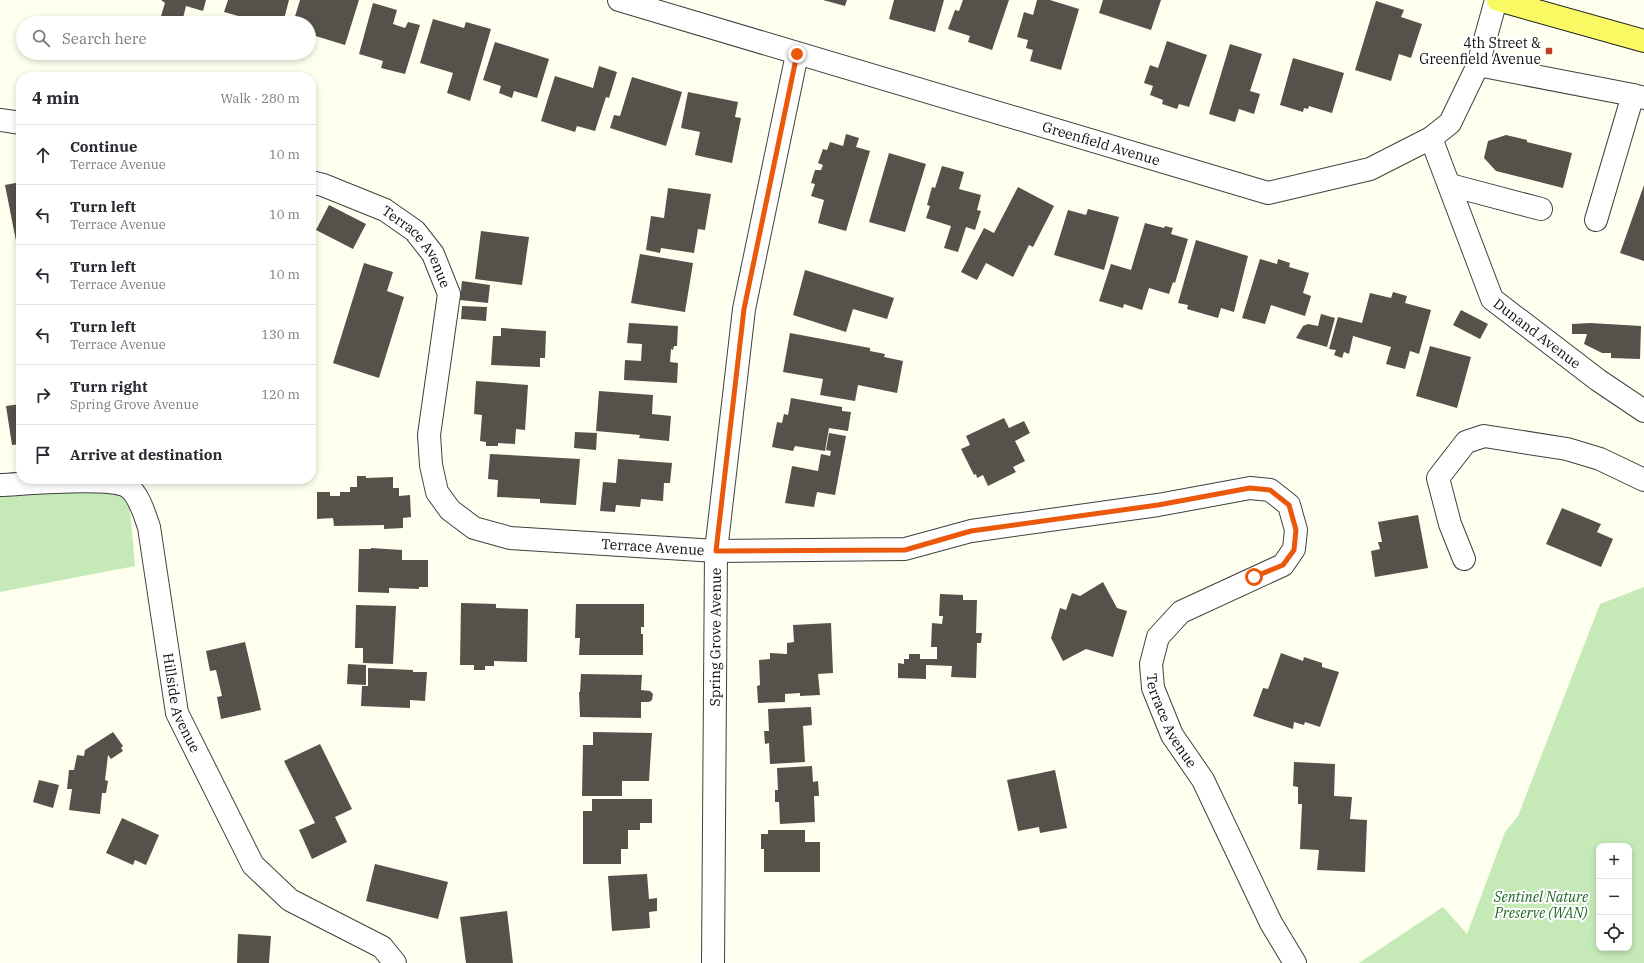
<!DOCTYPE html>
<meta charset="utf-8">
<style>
:root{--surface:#fff;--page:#f7f7f7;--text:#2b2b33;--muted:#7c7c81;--line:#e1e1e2}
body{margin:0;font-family:"IBM Plex Serif",serif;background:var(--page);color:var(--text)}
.controls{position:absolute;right:12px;bottom:12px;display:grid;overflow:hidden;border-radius:8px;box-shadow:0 2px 6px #0003}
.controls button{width:36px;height:36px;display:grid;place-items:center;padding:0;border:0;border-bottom:1px solid var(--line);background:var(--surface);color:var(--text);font:20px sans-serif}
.stop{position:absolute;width:12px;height:12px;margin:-9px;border:3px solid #ea580c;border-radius:50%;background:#fff}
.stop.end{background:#ea580c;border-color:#fff;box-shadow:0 1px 4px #0008}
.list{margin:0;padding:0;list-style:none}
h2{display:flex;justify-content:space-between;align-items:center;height:52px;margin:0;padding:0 16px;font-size:17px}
h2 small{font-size:13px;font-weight:400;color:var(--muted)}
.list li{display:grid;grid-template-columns:26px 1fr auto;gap:12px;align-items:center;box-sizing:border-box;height:60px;padding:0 16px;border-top:1px solid var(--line)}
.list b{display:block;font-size:15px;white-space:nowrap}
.list p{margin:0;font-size:13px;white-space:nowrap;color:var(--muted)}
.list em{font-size:13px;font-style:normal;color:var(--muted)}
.icon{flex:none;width:22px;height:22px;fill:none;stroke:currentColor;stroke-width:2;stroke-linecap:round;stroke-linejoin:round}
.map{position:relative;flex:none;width:1644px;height:963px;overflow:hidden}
.search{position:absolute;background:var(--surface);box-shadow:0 2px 6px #0003;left:16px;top:16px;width:300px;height:44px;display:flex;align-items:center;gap:10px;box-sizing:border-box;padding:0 14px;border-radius:22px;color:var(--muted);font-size:15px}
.panel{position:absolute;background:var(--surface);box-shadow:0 2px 6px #0003;left:16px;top:72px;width:300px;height:412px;border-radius:16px}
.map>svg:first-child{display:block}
</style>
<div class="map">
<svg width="1644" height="963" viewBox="0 0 1644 963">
<rect width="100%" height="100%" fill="#feffee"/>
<g fill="#c5eab7" fill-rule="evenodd">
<polygon points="0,486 128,487 135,566 0,592"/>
<path d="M1644 587V963H1359L1443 907 1467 934 1505 832 1518 816 1600 604ZM1599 846H1629V948H1599Z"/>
</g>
<g fill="#56514a">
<polygon points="161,0 206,0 203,11 186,6 182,22 161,16 165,3"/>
<polygon points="228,0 289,0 283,23 263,23 224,12"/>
<polygon points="300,0 359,0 345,45 309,34 309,23 293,23"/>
<polygon points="823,0 847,0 845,6"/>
<polygon points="894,0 944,0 935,32 889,19"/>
<polygon points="963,0 1009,0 992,50 968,42 970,36 948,29 955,10 959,11"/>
<polygon points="1037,0 1050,0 1079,9 1061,70 1030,61 1033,50 1026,48 1028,40 1017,37 1024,12 1033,15"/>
<polygon points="1103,0 1161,0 1151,30 1099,13"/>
<polygon points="1376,1 1404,10 1401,17 1422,24 1411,58 1399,54 1391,81 1355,70"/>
<polygon points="373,3 397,10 393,24 405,28 408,22 420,25 405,74 381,68 383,61 359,54"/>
<polygon points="433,19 464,28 466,22 491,29 470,101 447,93 453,73 420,63"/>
<polygon points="1167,41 1207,55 1189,107 1179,104 1177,109 1162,104 1163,100 1150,95 1153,86 1144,83 1150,65 1158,68"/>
<polygon points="495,42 549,59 537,98 514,91 512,98 499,93 501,86 483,80"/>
<polygon points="1230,44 1262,54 1250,91 1260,94 1254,114 1239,109 1235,122 1209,114"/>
<polygon points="1293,58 1344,73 1332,113 1309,106 1308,109 1304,108 1303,112 1280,105"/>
<polygon points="599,66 617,72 609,98 606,97 595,131 577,126 575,132 541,121 555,76 593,88"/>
<polygon points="632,77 682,92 666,146 610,128 614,115 620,116"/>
<polygon points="688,92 738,102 735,117 741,118 732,163 695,155 700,132 681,128"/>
<polygon points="846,134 859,138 856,147 870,151 846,231 818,223 824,200 811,196 815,184 811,183 815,170 821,170 823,165 818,163 823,149 827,150 830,142 843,146"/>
<polygon points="1506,135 1527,140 1527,142 1572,153 1563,188 1496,171 1484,158 1488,141"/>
<polygon points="889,153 926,164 905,232 869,222"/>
<polygon points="942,166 964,172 959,189 981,195 977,210 981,211 975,230 966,227 958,252 944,248 951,226 926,218 930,206 927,205 932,187 935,188"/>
<polygon points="21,182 21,261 20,261 5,185"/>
<polygon points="1644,185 1644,261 1620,253"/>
<polygon points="1018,187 1054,206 1033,247 1029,245 1013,277 986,263 977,280 961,272 984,228 994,233"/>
<polygon points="668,188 711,194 705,230 698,229 694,253 661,248 660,253 646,250 651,216 664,218"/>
<polygon points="329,205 366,224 353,249 316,230"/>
<polygon points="1088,209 1119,217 1104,270 1054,255 1068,210 1086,215"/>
<polygon points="1145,223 1164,228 1165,226 1173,228 1171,234 1188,239 1175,283 1173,282 1169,294 1149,288 1142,310 1124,304 1123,308 1099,301 1111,264 1131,270"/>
<polygon points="481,231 529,237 522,285 475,279"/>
<polygon points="1196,240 1248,256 1234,312 1221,308 1218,318 1187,309 1188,305 1178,303"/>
<polygon points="640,254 693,263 685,312 631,303"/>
<polygon points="1260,259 1277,264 1278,259 1290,263 1289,267 1309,273 1303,293 1311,296 1305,316 1271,305 1265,324 1242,318"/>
<polygon points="364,263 393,272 387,291 404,297 379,378 333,363"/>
<polygon points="805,270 894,298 887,319 853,309 846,332 793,315"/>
<polygon points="462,281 490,285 488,303 460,300"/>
<polygon points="1393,292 1407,296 1405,303 1431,310 1419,354 1410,351 1405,369 1386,364 1391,347 1353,336 1349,354 1344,352 1342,358 1334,355 1336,350 1329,349 1338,317 1362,323 1370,293 1391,298"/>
<rect x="18" y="305" width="3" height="39"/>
<polygon points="462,306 487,307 486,321 461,319"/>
<polygon points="1461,310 1488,324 1480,339 1453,325"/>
<polygon points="1321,314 1335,318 1327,347 1296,338 1303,326 1308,324 1318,326"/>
<polygon points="629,323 678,326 677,346 674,346 673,350 671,349 670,362 678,363 677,383 624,380 625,360 641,361 642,344 627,343"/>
<polygon points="1590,323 1641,326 1640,359 1611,358 1611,353 1602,353 1584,344 1587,334 1572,334 1572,324"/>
<polygon points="501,328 546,331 545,358 540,358 540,367 491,365 493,336 501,336"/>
<polygon points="790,333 870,348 870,351 885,354 884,357 903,361 897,393 858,385 855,401 820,395 823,379 783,372"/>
<polygon points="1430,346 1471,357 1457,408 1416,396"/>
<polygon points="476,381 528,385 525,430 516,429 515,444 498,443 498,446 486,446 486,442 480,441 482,415 474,414"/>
<polygon points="599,391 653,395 652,414 671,416 669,441 639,438 640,435 596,431"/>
<polygon points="791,398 842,407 842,411 851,412 848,431 829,428 825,451 795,446 793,451 772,447 777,422 782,423 784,414 788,415"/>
<polygon points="21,404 21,444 12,445 6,406"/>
<polygon points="1004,418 1009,428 1024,421 1030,433 1015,441 1025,461 1013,467 1016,472 988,486 983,475 977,478 976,474 974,475 961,449 970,445 966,436"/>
<polygon points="575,432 597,433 596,450 574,448"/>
<polygon points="829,433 846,436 835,495 817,492 814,507 785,503 792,466 818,471 821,454 830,456 831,451 826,450"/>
<polygon points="490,454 580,459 576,505 540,503 540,499 497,497 498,480 488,479"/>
<polygon points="618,459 672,463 670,483 664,483 663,501 641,499 640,507 616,505 615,512 600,511 603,482 616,483"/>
<polygon points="357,476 366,476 366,478 393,477 393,488 399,488 399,496 410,495 411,517 403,518 403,528 384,529 384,525 334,526 333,518 317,519 317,492 330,492 330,496 340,496 340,492 350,492 350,487 357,487"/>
<polygon points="1562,508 1601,524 1597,532 1613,539 1601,567 1546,544"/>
<polygon points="1418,515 1428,568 1375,577 1371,551 1380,549 1378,542 1382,542 1378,522"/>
<polygon points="371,548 402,550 402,560 428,560 428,587 419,587 419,589 389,588 389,593 358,592 359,549 371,549"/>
<polygon points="1103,582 1117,608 1127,611 1113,657 1086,649 1063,661 1051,638 1060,608 1066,610 1072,593 1080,596"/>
<polygon points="940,594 963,595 963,600 977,600 976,633 982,633 981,643 977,643 976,678 951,677 952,666 926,665 926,679 898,678 898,663 904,664 904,659 909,659 909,654 920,654 920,659 937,659 937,647 931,647 932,623 942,624 943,616 939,616"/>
<polygon points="461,603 496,604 496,608 528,609 527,662 494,661 494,666 485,666 485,670 474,670 474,665 460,665"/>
<polygon points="576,604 644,604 644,627 641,627 641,634 643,634 643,655 579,655 580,638 575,638"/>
<polygon points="356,605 396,606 393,664 363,663 363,648 355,648"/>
<polygon points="831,623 833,673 818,674 820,695 800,696 800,693 785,694 785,702 758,703 757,686 760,685 759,660 770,659 770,653 787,654 787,643 794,642 793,625"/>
<polygon points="245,642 261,710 221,719 217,697 222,696 216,670 210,671 206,651"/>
<polygon points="1281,653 1303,661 1304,657 1322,663 1322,667 1339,672 1320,727 1305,722 1304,725 1294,722 1293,729 1253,716 1263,688 1268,689"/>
<polygon points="348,664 366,665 366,685 347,684"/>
<polygon points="368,668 413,670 413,672 427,672 425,701 410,700 410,708 361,706 362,686 368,686"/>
<polygon points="581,674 642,675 641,690 650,691 653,694 652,700 649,702 641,702 641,718 580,717 579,692 580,692"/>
<polygon points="811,707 812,725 803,726 805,762 770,764 769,743 765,744 764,731 769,731 768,709"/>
<polygon points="113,732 123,746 121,748 123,751 111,759 108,755 105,780 108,781 106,793 102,793 100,814 69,810 72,789 67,789 69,770 74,770 77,755 84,756 85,750"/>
<polygon points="593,732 652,733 649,781 622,781 622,796 582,796 583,745 593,745"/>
<polygon points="320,744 352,809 335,817 347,842 312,859 299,830 315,823 284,761"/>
<polygon points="1294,762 1335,764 1334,796 1352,797 1350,819 1367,820 1365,872 1317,870 1319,850 1300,849 1302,804 1298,804 1298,787 1293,786"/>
<polygon points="812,766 813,782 818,781 819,796 814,796 815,822 780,824 779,802 775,802 775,790 778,790 777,768"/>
<polygon points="1055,770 1067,828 1040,833 1039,827 1018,831 1007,780"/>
<polygon points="39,780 59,785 53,808 33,802"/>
<polygon points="592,799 652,799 652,823 640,823 640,830 628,830 628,849 621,849 621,864 583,864 583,811 592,811"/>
<polygon points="122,818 159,835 146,865 135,860 133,865 106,853"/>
<polygon points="768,830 805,830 805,842 820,842 820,872 764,872 764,849 761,849 761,834 768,834"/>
<polygon points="375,864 448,882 438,919 366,901"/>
<polygon points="647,874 649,899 657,898 657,911 649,912 650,928 612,931 608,876"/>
<polygon points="507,911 513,963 466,963 460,917"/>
<polygon points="238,934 271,936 269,963 237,963"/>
</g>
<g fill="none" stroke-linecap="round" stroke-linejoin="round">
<defs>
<g id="minor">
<path id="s1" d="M619 0 1268 193 1370 169 1431 138 1450 123 1478 65 1496 0"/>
<polyline points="1478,65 1633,95 1644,98"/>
<polyline points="0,120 21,123"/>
<path id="s2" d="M1431 138 1492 299 1598 380 1644 411"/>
<path id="s3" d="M311 182 323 185 385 210 415 231 433 254 449 294 429 435 431 465 437 492 450 510 474 528 510 538 716 551 905 549 971 531 1158 505 1250 488 1270 490 1289 505 1296 530 1294 549 1283 565 1181 612 1158 637 1151 664 1153 688 1172 735 1203 780 1271 923 1295 963"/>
<polyline points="1450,185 1541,209"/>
<polyline points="1596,220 1633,95"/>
<path id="s4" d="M0 485C25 484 110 476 128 487 139 494 145 516 149 527L177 713 253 865 290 900 382 947 395 963"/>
<polyline points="1464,559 1450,524 1438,478 1466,442 1484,436 1567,449 1600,459 1644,480"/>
<path id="s5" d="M713 963 716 551 744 309 797 54"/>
</g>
<polyline id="major" points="1498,0 1644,41"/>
</defs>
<use href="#minor" stroke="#404040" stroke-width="24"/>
<use href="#major" stroke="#1e1e1e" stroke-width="24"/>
<use href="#minor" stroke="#fff" stroke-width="22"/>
<use href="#major" stroke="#f9fa63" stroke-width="22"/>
</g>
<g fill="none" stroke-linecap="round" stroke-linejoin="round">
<polyline stroke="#ea580c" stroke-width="5" points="797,54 744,309 716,551 905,550 971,531 1158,505 1250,488 1270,490 1289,505 1296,530 1294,550 1283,565 1254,577"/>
</g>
<rect fill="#bf4224" stroke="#fff" stroke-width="1.5" x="1545" y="47" width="8" height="8" rx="2"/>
<g text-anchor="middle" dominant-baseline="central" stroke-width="4" stroke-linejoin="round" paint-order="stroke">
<g font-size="14" fill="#0d0d0d" stroke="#fff" text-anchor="end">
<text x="1541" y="43">4th Street &amp;<tspan x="1541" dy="16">Greenfield Avenue</tspan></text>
</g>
<g font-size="14" fill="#0d0d0d" stroke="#fff">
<text stroke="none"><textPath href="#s1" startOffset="503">Greenfield Avenue</textPath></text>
<text stroke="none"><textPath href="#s3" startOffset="129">Terrace Avenue</textPath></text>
<text stroke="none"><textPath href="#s2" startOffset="229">Dunand Avenue</textPath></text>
<text stroke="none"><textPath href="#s3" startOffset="621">Terrace Avenue</textPath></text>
<text stroke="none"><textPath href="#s5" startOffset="326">Spring Grove Avenue</textPath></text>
<text stroke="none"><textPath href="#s4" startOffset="354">Hillside Avenue</textPath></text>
<text stroke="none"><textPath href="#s3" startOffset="1568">Terrace Avenue</textPath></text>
</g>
<g font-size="14" font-style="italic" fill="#1d6620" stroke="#fff">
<text x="1541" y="897">Sentinel Nature<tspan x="1541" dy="16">Preserve (WAN)</tspan></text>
</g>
</g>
</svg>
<div class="controls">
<button>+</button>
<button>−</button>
<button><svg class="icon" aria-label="locate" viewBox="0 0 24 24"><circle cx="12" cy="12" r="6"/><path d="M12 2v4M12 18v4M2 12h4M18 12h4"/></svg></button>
</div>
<div class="stop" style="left:1254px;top:577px"></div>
<div class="stop end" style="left:797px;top:54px"></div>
<div class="search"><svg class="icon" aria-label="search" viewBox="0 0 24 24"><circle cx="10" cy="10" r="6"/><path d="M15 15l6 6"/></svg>Search here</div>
<section class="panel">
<h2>4 min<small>Walk · 280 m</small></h2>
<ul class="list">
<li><svg class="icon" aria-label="ahead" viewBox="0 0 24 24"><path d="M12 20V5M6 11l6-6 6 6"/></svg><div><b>Continue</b><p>Terrace Avenue</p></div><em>10 m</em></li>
<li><svg class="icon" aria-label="left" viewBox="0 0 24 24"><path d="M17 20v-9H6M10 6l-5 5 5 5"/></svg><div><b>Turn left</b><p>Terrace Avenue</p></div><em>10 m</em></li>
<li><svg class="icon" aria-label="left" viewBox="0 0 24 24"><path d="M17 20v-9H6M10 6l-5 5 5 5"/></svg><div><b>Turn left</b><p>Terrace Avenue</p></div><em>10 m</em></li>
<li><svg class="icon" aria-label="left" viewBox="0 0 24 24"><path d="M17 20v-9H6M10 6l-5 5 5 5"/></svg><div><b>Turn left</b><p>Terrace Avenue</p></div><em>130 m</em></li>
<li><svg class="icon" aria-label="right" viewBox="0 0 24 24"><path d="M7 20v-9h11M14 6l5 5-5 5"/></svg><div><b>Turn right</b><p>Spring Grove Avenue</p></div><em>120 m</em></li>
<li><svg class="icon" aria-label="arrive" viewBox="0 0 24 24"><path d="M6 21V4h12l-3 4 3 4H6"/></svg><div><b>Arrive at destination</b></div></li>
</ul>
</section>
</div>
